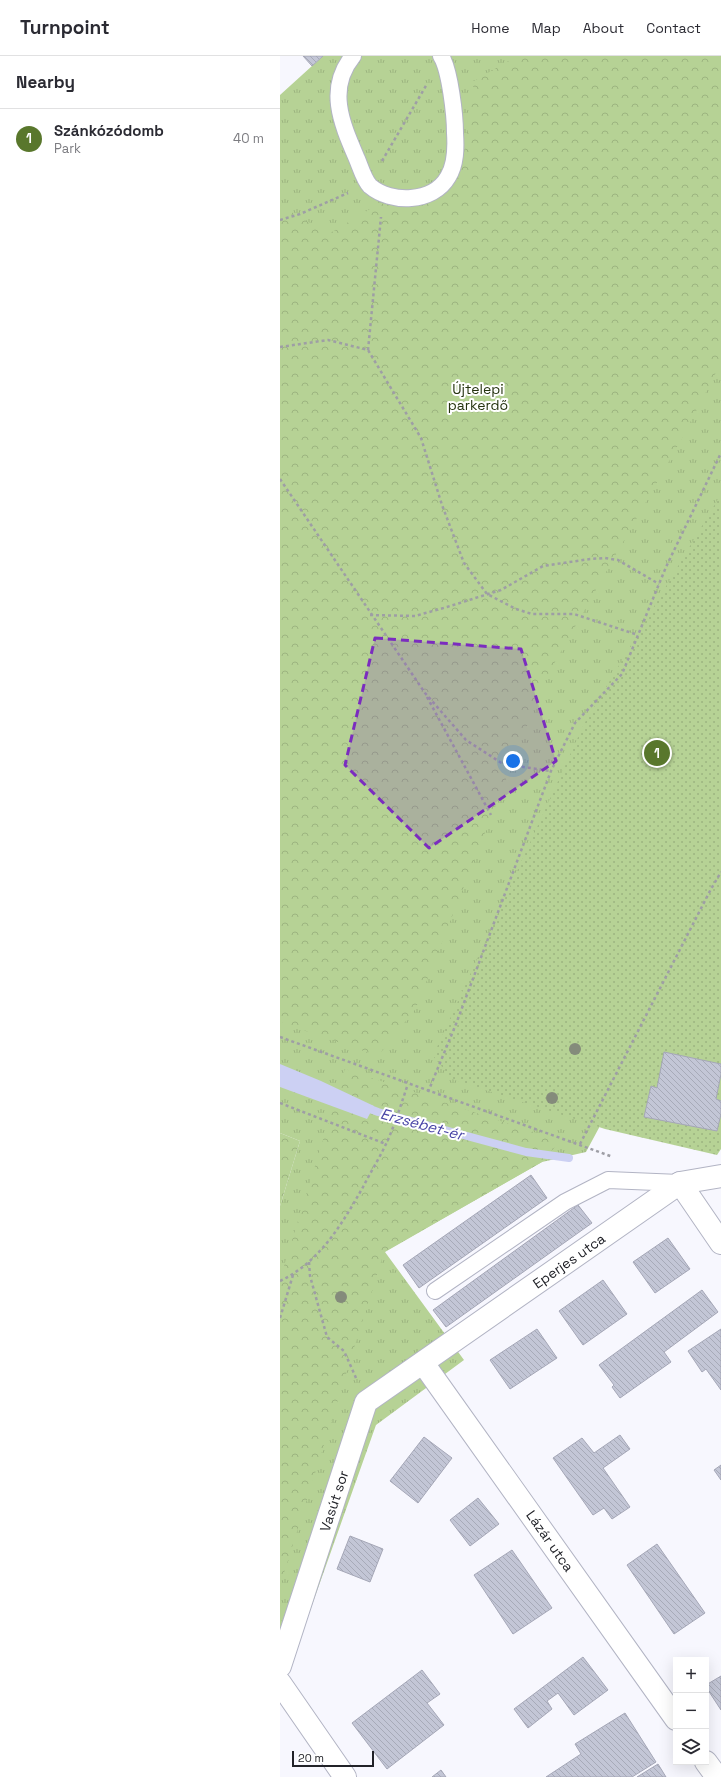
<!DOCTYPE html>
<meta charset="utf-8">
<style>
:root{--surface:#fff;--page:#f7f7f7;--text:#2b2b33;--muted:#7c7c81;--line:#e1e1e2;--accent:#59772c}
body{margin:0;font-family:"Space Grotesk",sans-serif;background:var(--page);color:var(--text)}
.controls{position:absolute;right:12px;bottom:12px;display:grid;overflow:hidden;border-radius:0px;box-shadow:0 4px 16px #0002}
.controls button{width:36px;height:36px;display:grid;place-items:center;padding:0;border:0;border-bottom:1px solid var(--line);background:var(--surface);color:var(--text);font:20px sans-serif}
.scale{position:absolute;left:12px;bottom:10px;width:82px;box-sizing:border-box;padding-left:4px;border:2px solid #212228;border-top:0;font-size:11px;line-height:14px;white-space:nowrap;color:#212228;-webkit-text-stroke:3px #fff;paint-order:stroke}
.you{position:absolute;left:233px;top:705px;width:14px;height:14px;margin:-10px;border:3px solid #fff;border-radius:50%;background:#1a73e8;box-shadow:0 0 0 6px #1a73e833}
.badge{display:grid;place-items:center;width:26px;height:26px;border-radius:50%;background:var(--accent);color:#fff;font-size:13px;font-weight:700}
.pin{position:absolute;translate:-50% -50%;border:2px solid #fff;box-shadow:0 1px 4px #0006}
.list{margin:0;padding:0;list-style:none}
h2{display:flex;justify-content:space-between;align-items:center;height:52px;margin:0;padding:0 16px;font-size:17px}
h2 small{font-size:13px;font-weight:400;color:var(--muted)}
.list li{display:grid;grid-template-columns:26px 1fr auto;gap:12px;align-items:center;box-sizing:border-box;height:60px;padding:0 16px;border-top:1px solid var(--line)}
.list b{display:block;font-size:15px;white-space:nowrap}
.list p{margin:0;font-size:13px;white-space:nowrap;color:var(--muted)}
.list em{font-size:13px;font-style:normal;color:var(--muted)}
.icon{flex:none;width:22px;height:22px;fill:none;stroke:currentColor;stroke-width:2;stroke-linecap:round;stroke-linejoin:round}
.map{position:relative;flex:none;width:441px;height:1721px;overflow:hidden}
header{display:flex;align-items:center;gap:24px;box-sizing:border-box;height:56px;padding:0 20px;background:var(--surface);border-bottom:1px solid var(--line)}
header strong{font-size:19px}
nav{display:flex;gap:22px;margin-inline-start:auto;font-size:14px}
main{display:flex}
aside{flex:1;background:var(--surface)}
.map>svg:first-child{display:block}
</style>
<header>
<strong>Turnpoint</strong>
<nav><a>Home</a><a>Map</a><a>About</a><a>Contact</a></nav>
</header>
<main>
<aside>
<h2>Nearby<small></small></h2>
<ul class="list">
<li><span class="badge">1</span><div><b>Szánkózódomb</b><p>Park</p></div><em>40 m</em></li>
</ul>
</aside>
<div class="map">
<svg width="441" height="1721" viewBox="0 0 441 1721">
<defs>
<pattern id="grass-tufts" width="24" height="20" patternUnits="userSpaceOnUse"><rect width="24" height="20" fill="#b6d295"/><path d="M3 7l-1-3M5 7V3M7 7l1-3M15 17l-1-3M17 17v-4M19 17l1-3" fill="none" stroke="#9cb480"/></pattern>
<pattern id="forest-crowns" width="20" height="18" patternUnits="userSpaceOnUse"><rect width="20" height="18" fill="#b6d295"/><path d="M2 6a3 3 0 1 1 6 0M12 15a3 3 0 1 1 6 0" fill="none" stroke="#9cb480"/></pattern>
<pattern id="park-dots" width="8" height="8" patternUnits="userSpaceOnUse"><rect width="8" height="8" fill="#b6d295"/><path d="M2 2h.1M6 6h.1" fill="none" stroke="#9cb480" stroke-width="1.8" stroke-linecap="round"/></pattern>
<pattern id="building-back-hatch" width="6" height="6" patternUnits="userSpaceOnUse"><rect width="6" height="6" fill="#c3c6d6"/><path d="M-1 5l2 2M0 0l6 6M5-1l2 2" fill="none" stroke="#a7aab8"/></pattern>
</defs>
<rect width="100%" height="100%" fill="#f7f7fe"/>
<polygon fill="url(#grass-tufts)" points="43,0 441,0 441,845 306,1096 262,1106 105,1196 184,1304 96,1369 0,1639 0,1150 20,1085 0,1077 0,39"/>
<g fill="url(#forest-crowns)">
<polygon points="237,0 439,0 441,2 441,307 401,384 266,622 136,952 98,1000 0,966 0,149 30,167 52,176 100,147 135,152 165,131 185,95 194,25"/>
<polygon points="65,1013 280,1085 262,1106 104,1196 0,1530 0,1223"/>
<polygon points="0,1077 20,1085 0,1150"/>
</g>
<polygon fill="url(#park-dots)" points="441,438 441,1093 437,1099 325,1073 172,1023 153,1000 304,668"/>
<polygon fill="#ccd0f3" points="0,1008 41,1025 94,1050 87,1063 0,1031"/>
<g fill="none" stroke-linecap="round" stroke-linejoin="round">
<polyline stroke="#ccd0f3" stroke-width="8" points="82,1050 98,1056 246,1096 289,1102"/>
</g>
<g fill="url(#building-back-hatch)" stroke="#a5a7b7">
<polygon points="23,0 43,0 32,10"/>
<polygon points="384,996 441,1008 441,1018 436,1043 441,1045 441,1058 437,1075 364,1061 371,1030 377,1032"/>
<polygon points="251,1119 267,1142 139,1232 123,1209"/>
<polygon points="298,1149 312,1167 166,1271 153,1254"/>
<polygon points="388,1182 410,1213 375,1237 353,1206"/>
<polygon points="323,1224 347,1258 303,1289 279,1255"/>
<polygon points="422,1234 438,1256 384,1296 391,1306 340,1342 332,1331 334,1329 319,1309"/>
<polygon points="257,1273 277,1302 230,1333 210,1304"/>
<polygon points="441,1273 441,1334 426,1313 422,1316 408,1295"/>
<polygon points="340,1379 350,1393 323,1412 350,1451 332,1463 324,1452 313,1459 273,1402 302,1382 314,1397"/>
<polygon points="144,1381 172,1402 138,1447 110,1425"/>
<polygon points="441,1409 441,1424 434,1414"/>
<polygon points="198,1442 219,1468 190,1490 170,1464"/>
<polygon points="70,1480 103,1493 90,1526 57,1513"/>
<polygon points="377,1488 425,1557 394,1578 347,1509"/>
<polygon points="232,1494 272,1552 233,1578 194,1519"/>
<polygon points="303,1601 328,1634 294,1659 278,1637 267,1645 272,1653 248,1672 234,1653"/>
<polygon points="142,1614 160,1638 147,1647 164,1669 107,1713 72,1667"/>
<polygon points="441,1620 441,1654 426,1631 426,1629"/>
<polygon points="345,1657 376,1706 352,1721 266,1721 301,1698 295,1688"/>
<polygon points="378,1708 386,1721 357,1721"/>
<polygon points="161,1714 166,1721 152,1721"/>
</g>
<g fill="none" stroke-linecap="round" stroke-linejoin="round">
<defs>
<g id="service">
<path d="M73 0C46 33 62 68 77 103 80 110 84 124 90 130 111 148 153 147 168 121 176 108 176 92 175 77 175 60 170 14 161 0"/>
<polyline points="155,1235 285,1146 328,1124 400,1127"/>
</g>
<g id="minor">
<polyline points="400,1127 441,1187"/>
<polyline points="143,1307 396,1663"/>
<polyline points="0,1610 86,1346 400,1127 441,1120"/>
<polyline points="0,1627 65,1721"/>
<polyline points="426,1706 437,1721"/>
</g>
</defs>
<use href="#service" stroke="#b2b4c4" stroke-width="18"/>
<use href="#minor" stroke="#b2b4c4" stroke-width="24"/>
<g stroke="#9e9ea5" stroke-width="2.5" stroke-dasharray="3 3" stroke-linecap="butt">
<polyline points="102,105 147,28"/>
<polyline points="0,164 20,158 68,137"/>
<polyline points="0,291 48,284 88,294 141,382 162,449 184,507 207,538 236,553 252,558 294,558 358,579"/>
<polyline points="88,294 101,161"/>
<polyline points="0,423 145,637 186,684 223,708 271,715"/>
<polyline points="90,559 135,560 167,551 221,534 263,510 310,503 325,502 338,504 379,528"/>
<polyline points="147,641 211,759"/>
<polyline points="0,981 333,1101"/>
<polyline points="148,1036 176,968 271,715 295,667 342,618 386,511 441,397"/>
<polyline points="0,1047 106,1088"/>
<polyline points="300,1088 431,833 441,816"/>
<polyline points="29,1206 30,1220 47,1281 64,1295 76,1322"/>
<path d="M0 1225C40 1206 62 1168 83 1131 90 1117 99 1103 106 1088 115 1069 121 1048 128 1028"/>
<polyline points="0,1262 13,1219"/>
</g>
<use href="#service" stroke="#fff" stroke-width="16"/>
<use href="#minor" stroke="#fff" stroke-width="22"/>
</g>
<g fill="#848b7b">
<circle cx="295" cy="993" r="6"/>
<circle cx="272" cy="1042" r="6"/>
<circle cx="61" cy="1241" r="6"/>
</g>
<path fill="#7b2cbf" fill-opacity="0.2" stroke="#7b2cbf" stroke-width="3" stroke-dasharray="8 5" stroke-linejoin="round" d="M95 582 241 593 276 705 149 792 65 709Z"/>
<g text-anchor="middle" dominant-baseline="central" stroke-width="4" stroke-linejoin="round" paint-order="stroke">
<g font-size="14" fill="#25330f" stroke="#fff">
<text x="198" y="333">Újtelepi<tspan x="198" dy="16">parkerdő</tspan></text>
</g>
<g font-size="14" fill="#212228" stroke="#fff">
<text transform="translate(289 1205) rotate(-35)">Eperjes utca</text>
<text transform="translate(54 1445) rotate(-72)">Vasút sor</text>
<text transform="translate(270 1485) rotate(55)">Lázár utca</text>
</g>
<g font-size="15" font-style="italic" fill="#4a46a7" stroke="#fff">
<text transform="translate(142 1068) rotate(15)">Erzsébet-ér</text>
</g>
</g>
</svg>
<div class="controls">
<button>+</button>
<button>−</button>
<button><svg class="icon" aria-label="layers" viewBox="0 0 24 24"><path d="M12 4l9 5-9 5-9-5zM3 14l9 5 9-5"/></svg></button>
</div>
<div class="scale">20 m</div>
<div class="you"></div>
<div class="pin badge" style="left:377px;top:697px">1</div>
</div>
</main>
